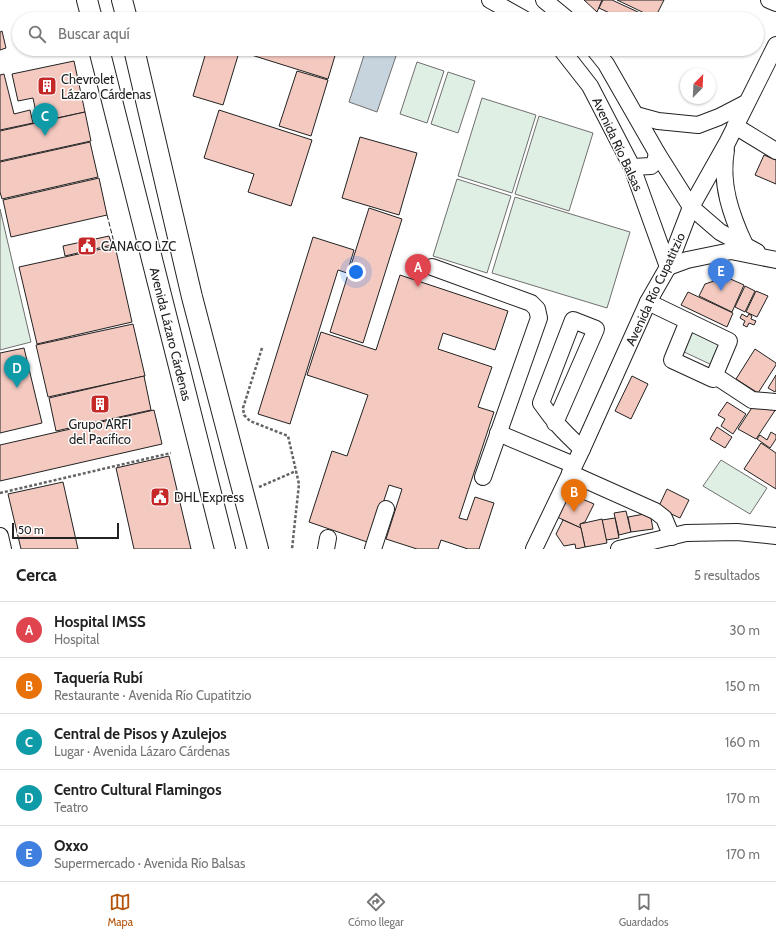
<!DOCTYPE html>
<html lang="es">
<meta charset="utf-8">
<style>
:root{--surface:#fff;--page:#f2f2f2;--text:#222;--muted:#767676;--line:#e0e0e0;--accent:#b45309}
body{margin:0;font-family:Cabin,sans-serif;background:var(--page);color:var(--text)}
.compass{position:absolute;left:680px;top:68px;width:36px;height:36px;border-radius:50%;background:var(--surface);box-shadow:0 1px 3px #0004;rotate:24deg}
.scale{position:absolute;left:12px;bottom:10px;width:107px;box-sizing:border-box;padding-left:4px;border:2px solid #222;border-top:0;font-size:11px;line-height:14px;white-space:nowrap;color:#222;-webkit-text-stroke:3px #fff;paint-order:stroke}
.you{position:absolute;left:356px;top:272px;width:14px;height:14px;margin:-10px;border:3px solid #fff;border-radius:50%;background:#1a73e8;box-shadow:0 0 0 6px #1a73e833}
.badge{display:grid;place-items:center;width:26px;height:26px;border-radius:50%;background:var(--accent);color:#fff;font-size:13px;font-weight:700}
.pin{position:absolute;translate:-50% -33px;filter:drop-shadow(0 1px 2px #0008)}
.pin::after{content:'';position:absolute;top:21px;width:14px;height:12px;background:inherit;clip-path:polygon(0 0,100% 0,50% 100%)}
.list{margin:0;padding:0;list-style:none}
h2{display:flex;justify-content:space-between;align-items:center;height:52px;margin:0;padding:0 16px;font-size:17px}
h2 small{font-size:13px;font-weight:400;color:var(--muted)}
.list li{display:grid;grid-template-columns:26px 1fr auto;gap:12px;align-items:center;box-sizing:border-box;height:56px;padding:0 16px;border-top:1px solid var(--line)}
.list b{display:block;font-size:15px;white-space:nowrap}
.list p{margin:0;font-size:13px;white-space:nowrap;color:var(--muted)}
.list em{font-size:13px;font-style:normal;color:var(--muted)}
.icon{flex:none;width:22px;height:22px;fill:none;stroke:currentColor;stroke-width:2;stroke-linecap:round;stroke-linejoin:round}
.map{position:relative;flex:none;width:776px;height:549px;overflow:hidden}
.search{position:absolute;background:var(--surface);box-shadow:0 1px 3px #0004;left:12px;right:12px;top:12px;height:44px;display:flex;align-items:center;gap:10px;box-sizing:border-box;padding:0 14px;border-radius:22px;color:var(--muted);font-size:15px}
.sheet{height:332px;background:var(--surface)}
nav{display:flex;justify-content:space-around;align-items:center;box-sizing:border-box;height:56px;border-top:1px solid var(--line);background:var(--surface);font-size:11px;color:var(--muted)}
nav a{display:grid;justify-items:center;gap:2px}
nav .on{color:var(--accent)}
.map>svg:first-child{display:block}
</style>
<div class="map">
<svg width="776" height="549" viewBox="0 0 776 549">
<rect width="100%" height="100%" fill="#fff"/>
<g fill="#e0efe3" stroke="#6f6f6f">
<polygon points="417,62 444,71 427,123 400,114"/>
<polygon points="448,72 475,81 458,133 431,124"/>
<polygon points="482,98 536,115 512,193 458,176"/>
<polygon points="539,116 593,133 569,211 515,194"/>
<polygon points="457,179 511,196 487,273 433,256"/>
<polygon points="515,197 630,232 607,308 492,273"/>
<polygon points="0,209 31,342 0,350"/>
<polygon points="691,332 724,337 712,365 682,351"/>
<polygon points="721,460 767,488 750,514 703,486"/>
</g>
<polygon fill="#c7d3dd" stroke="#6f6f6f" points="366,49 376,49 396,56 377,112 349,102"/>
<g fill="#f3c9c0" stroke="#222">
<polygon points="584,0 602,0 597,12"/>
<polygon points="603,0 612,0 653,19 622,19 599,8"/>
<polygon points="617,0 664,0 655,18"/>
<polygon points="2,31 6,48 0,50 0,32"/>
<polygon points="207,49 240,49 223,105 193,96"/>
<polygon points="247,49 337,49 328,79 245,53"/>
<polygon points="74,61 85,112 38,122 33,98 18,101 12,74"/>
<polygon points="297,71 328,80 311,136 279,126"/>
<polygon points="4,74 14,114 30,110 33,123 0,130 0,75"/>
<polygon points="219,110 312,140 291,206 248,192 254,174 204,158"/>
<polygon points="85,112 91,141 0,161 0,131"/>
<polygon points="360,137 417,153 399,215 342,198"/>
<polygon points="90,142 98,177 2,199 0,192 0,162"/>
<polygon points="764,155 776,160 776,184 755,175"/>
<polygon points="99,178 107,215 11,237 3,200"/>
<polygon points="369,208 402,219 363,343 330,332"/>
<polygon points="109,236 112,245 65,256 63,246"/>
<polygon points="313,237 354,250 347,273 338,270 290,424 258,414"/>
<polygon points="115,246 132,322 37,344 19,267"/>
<polygon points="400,275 508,311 495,350 443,333 438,349 492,367 478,407 494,412 459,518 467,520 475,497 494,503 479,549 468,549 441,540 438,549 417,549 386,539 402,489 389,485 370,543 309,522 332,451 347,456 368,395 307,375 321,332 376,350"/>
<polygon points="726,277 744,285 732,312 699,296 705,284"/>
<polygon points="745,286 755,291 745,312 735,307"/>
<polygon points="756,291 768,296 757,317 746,312"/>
<polygon points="688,292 733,313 727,327 681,305"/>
<polygon points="742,314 747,317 749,314 752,316 751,319 756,321 754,325 749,323 747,327 743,325 745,321 740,318"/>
<polygon points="133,324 145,376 48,397 36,345"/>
<polygon points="24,348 42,423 0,433 0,353"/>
<polygon points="755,349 776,363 776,365 758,393 736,379"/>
<polygon points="776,375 776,390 775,392 768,388"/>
<polygon points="144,376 151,410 56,431 49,398"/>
<polygon points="632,376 648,384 631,419 615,411"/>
<polygon points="727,402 746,414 733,434 721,426 725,419 718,415"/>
<polygon points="755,403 776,409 756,439 738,429"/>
<polygon points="154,410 162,444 0,481 0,445"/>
<polygon points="717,427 732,437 725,448 710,439"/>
<polygon points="771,432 776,435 776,439 770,448 757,439 760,435 767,440"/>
<polygon points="761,443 776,453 776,489 744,469"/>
<polygon points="169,456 191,549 134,549 116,468"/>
<polygon points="63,482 78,549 21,549 8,494"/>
<polygon points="667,489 689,500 680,518 658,508"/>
<polygon points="568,493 594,504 585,522 580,524 581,528 557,517"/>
<polygon points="626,511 631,532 619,535 614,513"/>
<polygon points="650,513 653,529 631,532 628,517"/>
<polygon points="615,518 619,538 606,540 602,520"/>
<polygon points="602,519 607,543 585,547 580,524"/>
<polygon points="563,520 581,528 585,547 576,549 575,544 564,546 556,534"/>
</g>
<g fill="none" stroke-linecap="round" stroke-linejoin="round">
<defs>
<g id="minor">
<polyline points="490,0 524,19"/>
<polyline points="544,0 567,19"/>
<polyline points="769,0 776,3"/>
<polyline points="561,49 590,86 632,167 668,267 687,260 731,251 776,260"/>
<polyline points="594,49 606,64 657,153 691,207 720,232 757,252"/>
<polyline points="636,115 658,121 698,125 719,117 746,103"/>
<polyline points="735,126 776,151"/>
<path d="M726 150C720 184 731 215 745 245"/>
<polyline points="632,167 651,166 655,162 657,153"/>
<polyline points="432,267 531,303 537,309 539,318 483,477"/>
<polyline points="648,302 729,341 713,379 672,360 688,321"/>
<polyline points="714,375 752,400 776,402"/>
<path d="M555 423 596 329 573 320 541 403C554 422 565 433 582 449"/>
<polyline points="498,433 574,465"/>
<polyline points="570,473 655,511 664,518 672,537"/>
<polyline points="0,536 3,549"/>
<polyline points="326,549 328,538"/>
<polyline points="373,549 386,509"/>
<polyline points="534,549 582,449 648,302 668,267 691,207 727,143 776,45"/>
<polyline points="619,549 686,533 737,532 776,536"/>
</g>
<g id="major">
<polyline points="87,0 92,19"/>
<polyline points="122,0 127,19"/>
<polyline points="99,49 225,549"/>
<polyline points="134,49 192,297 258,549"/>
</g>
</defs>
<use href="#minor" stroke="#222" stroke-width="18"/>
<use href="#major" stroke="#222" stroke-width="22"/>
<g stroke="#646464" stroke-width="2.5" stroke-dasharray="3 2" stroke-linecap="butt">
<polyline points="262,348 243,408 244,415 250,421 288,436 299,484 292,549"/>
<polyline points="259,487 296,471"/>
<polyline points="0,493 171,453"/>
</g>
<use href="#minor" stroke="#fff" stroke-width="16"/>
<use href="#major" stroke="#fff" stroke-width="20"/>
<polyline stroke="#222" stroke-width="1" stroke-dasharray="5 2" stroke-linecap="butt" points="107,215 115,246"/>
</g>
<defs>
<symbol id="building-square" viewBox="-11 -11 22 22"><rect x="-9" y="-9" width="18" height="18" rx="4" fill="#c62828" stroke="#fff"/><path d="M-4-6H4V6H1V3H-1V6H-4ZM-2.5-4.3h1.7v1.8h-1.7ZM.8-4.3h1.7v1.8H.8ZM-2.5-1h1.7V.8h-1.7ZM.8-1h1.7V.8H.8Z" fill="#fff"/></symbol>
<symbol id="civic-square" viewBox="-11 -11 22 22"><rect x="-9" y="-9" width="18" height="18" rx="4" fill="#c62828" stroke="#fff"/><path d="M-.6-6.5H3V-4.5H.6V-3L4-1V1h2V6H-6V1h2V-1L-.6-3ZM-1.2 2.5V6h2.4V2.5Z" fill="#fff"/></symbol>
</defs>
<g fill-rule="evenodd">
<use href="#building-square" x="36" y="75" width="22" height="22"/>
<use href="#civic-square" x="76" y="235" width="22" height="22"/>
<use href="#building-square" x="89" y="393" width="22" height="22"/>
<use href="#civic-square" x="149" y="486" width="22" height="22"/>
</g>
<g text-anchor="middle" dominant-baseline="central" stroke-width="3" stroke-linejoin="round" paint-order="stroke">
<g font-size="13" fill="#222" stroke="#fff" text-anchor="start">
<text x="61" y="79">Chevrolet<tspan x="61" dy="15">Lázaro Cárdenas</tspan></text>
<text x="101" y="246">CANACO LZC</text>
<text x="100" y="424" text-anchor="middle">Grupo ARFI<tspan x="100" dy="15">del Pacífico</tspan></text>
<text x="174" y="497">DHL Express</text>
</g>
<g font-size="13" fill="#222" stroke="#fff">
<text transform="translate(618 144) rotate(65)">Avenida Río Balsas</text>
<text transform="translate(655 289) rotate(-65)">Avenida Río Cupatitzio</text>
<text transform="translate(171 334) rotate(76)">Avenida Lázaro Cárdenas</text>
</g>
</g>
</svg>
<svg class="compass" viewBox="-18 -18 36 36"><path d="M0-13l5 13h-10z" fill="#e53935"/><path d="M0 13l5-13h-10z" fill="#767676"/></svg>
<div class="scale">50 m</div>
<div class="you"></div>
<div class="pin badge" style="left:418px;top:287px;background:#e0444e">A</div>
<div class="pin badge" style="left:574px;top:512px;background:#e8710a">B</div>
<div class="pin badge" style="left:45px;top:136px;background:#0f9aa8">C</div>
<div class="pin badge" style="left:17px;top:388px;background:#0f9aa8">D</div>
<div class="pin badge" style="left:721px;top:291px;background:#3f7fe0">E</div>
<div class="search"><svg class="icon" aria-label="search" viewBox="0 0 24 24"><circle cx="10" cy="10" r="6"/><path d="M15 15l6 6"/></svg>Buscar aquí</div>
</div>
<section class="sheet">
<h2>Cerca<small>5 resultados</small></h2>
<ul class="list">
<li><span class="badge" style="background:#e0444e">A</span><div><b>Hospital IMSS</b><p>Hospital</p></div><em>30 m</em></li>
<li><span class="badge" style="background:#e8710a">B</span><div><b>Taquería Rubí</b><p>Restaurante · Avenida Río Cupatitzio</p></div><em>150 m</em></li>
<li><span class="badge" style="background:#0f9aa8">C</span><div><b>Central de Pisos y Azulejos</b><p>Lugar · Avenida Lázaro Cárdenas</p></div><em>160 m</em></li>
<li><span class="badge" style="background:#0f9aa8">D</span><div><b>Centro Cultural Flamingos</b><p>Teatro</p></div><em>170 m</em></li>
<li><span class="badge" style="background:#3f7fe0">E</span><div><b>Oxxo</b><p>Supermercado · Avenida Río Balsas</p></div><em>170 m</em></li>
</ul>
</section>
<nav>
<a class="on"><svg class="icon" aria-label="map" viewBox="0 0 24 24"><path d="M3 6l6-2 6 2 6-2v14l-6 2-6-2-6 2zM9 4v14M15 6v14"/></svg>Mapa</a>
<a><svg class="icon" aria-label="directions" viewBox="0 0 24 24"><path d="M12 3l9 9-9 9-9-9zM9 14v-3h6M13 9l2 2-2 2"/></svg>Cómo llegar</a>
<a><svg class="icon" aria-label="saved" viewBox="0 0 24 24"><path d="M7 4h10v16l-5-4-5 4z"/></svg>Guardados</a>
</nav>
